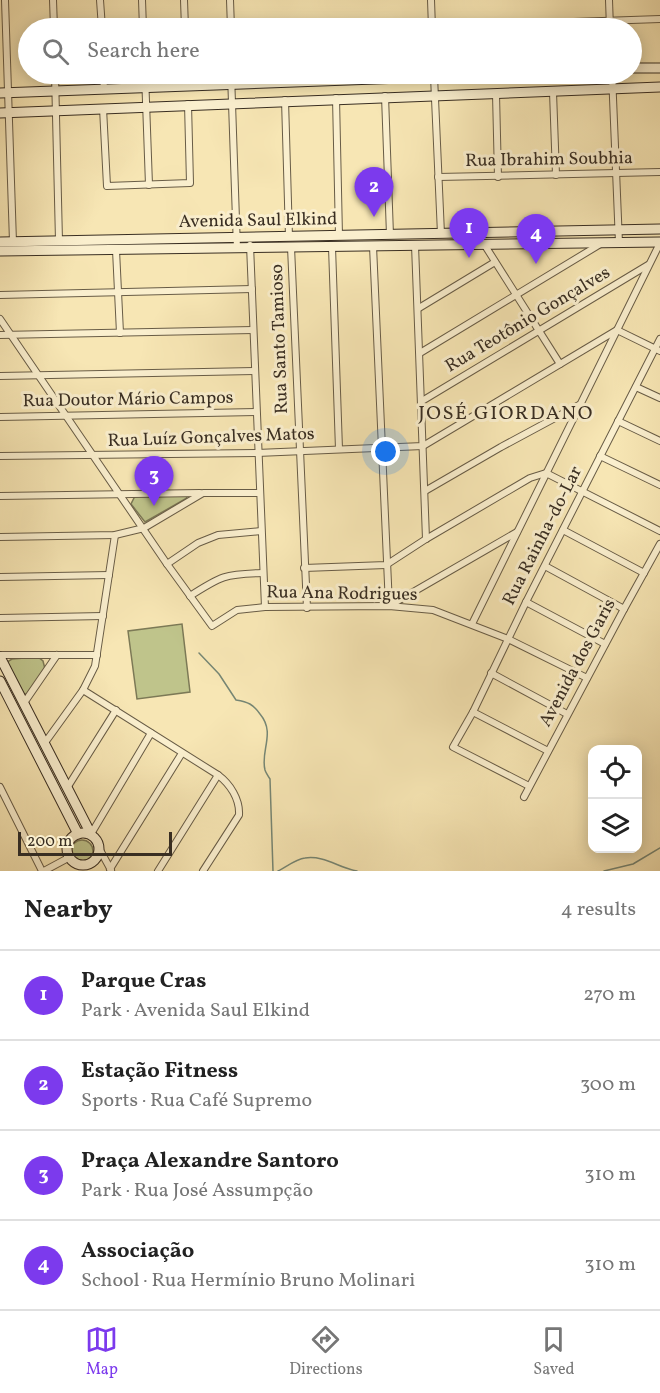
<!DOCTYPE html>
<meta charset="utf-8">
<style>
:root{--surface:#fff;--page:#f2f2f2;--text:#222;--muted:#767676;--line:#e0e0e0;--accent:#7c3aed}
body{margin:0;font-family:Vollkorn,serif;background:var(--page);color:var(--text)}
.controls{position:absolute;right:18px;bottom:18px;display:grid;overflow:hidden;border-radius:12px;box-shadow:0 3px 15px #0003}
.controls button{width:54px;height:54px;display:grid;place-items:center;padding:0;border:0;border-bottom:2px solid var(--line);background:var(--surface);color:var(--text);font:30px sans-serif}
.scale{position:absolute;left:18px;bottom:15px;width:154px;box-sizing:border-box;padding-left:6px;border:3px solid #392e22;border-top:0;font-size:16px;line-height:21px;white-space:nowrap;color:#392e22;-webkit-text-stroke:4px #faefce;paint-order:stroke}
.you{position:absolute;left:386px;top:452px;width:21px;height:21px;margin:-15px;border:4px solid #fff;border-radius:50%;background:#1a73e8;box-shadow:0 0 0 9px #1a73e833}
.badge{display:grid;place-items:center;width:39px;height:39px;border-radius:50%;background:var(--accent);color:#fff;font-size:20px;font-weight:700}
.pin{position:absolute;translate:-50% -50px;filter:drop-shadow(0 2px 3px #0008)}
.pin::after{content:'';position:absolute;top:32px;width:21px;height:18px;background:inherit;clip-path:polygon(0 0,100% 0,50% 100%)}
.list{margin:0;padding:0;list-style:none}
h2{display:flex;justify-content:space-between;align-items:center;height:78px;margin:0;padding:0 24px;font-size:26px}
h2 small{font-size:20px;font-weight:400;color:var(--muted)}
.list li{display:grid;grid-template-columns:39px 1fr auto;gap:18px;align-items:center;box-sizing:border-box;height:90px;padding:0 24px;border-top:2px solid var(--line)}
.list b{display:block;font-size:22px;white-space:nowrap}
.list p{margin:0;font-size:20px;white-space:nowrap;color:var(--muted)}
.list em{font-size:20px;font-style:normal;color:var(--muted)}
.icon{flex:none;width:33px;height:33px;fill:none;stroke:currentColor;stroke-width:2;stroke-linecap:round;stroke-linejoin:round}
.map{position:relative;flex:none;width:660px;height:871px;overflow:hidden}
.search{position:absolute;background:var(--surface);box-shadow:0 3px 15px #0003;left:18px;right:18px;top:18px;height:66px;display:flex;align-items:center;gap:15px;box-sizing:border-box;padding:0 21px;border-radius:33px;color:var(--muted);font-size:22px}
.sheet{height:438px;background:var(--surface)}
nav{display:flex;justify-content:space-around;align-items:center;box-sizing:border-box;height:84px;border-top:2px solid var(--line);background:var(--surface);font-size:16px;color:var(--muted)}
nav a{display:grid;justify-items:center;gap:3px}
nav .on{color:var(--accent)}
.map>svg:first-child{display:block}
</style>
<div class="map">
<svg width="660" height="871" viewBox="0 0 660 871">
<rect width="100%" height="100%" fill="#f7e6b4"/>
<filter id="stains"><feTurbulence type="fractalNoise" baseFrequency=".00333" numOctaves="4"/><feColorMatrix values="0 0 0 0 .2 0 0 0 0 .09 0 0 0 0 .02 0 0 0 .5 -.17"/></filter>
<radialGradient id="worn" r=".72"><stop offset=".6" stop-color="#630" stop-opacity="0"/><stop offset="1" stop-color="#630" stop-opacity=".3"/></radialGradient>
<g fill="#bfc48b" stroke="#7c7956" stroke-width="1.5">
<polygon points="135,496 186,496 187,498 145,522 131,504"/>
<polygon points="182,624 190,692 137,699 128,631"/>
<polygon points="38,657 43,661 45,669 27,694 24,694 7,662 12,659"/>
<circle cx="82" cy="851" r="11"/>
</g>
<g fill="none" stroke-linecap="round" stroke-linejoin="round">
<g stroke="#768674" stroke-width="1.5">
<path d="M199 653 219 674 236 700C248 702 253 704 260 714 276 733 260 751 265 770 266 773 268 776 270 779L273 871"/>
<path d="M278 871C286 867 296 859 305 858 324 855 339 868 357 871"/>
<polyline points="604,871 633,864 660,848"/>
</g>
<defs>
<g id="street">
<polyline points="5,0 13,242"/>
<polyline points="53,0 54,28"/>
<polyline points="100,0 102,28"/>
<polyline points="142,0 143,28"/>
<polyline points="184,0 185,28"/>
<polyline points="230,0 231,28"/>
<polyline points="431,0 432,28"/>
<polyline points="609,0 610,28"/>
<polyline points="396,28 660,19"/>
<polyline points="55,74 59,241"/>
<polyline points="103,74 104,89"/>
<polyline points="145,74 149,185"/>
<polyline points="187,74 187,85"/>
<polyline points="231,74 237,249"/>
<polyline points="612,74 619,243"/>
<polyline points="434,76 441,234"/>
<polyline points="553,92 556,175"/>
<polyline points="496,94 498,177"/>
<polyline points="385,96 390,235"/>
<polyline points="336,98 339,236"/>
<polyline points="285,100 289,237"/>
<polyline points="103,108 107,186 190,183 188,104"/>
<polyline points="438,177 660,172"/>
<polyline points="484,244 560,364"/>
<polyline points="250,245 265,607"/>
<polyline points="415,245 426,539"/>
<polyline points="373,246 389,606 517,532"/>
<polyline points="291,247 307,608"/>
<polyline points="332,247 339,449"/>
<polyline points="116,250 120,333"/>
<polyline points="0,295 252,289"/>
<polyline points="419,308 495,262"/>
<polyline points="0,319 167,564 212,626 237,610 265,607 389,606 433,610 508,639 587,678"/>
<polyline points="0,335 253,330"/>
<polyline points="420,353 602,243"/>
<polyline points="0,376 254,371"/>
<polyline points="636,387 660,398"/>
<polyline points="422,401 648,265"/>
<polyline points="0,417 256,412"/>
<polyline points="618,421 660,441"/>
<polyline points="0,456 257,453 423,446 617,330 660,351"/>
<polyline points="600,456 660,485"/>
<polyline points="425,491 501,447 579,405"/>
<polyline points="0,496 200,493"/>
<polyline points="563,530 644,573"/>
<polyline points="0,537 115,535 144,528 203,493 259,493"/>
<polyline points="167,564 198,543 218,535 261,531"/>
<polyline points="545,566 624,609"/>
<polyline points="304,568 386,565 426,539 530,478 546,473 660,531"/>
<polyline points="0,577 109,575"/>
<path d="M190 596C221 576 225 574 262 573"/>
<polyline points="526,602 605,644"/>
<polyline points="0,618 103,616"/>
<polyline points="472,624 660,243"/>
<polyline points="0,655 97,655"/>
<polyline points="491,673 567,714"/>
<path d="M83 690 218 775C230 784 240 799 239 815L203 871"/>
<polyline points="24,703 57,655"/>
<polyline points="473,712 548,751"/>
<polyline points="44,744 83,690 95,666 115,535"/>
<polyline points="529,786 453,747 473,712 526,602 660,339"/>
<polyline points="0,787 42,871"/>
<polyline points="67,788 116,710"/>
<polyline points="524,797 624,609 660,544"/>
<polyline points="91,834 151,733"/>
<polyline points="100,850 111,870"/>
<polyline points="110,869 182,753"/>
<polyline points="44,871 70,857"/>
<polyline points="158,871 218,775"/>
</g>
<g id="secondary">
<polyline points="632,68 660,68"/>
<polyline points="0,93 513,74"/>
<polyline points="0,113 660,87"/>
<polyline points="0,242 660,229"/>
<polyline points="0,251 660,242"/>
<polyline points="0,657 91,834"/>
<polyline points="0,681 78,834"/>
<circle cx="83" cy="849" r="16"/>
</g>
</defs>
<use href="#street" stroke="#685c46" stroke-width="8"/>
<use href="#secondary" stroke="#392e22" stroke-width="11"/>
<use href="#street" stroke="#faefce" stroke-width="6"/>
<use href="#secondary" stroke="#faefce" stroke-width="9"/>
</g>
<g text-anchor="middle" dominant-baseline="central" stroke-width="6" stroke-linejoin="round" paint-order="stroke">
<g font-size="18" fill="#392e22" stroke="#faefce">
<text transform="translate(549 160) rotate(-1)">Rua Ibrahim Soubhia</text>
<text transform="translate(258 221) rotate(-1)">Avenida Saul Elkind</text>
<text transform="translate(528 320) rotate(-31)">Rua Teotônio Gonçalves</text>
<text transform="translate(280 339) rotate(-92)">Rua Santo Tamioso</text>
<text transform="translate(128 400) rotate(-1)">Rua Doutor Mário Campos</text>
<text transform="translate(211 438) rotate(-2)">Rua Luíz Gonçalves Matos</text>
<text transform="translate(543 536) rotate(-63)">Rua Rainha-do-Lar</text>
<text transform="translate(342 594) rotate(1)">Rua Ana Rodrigues</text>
<text transform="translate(578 663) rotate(-62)">Avenida dos Garis</text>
</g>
<g font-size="20" letter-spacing="1.5" fill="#392e22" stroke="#faefce">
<text x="506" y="414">JOSÉ GIORDANO</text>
</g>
</g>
<rect width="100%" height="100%" filter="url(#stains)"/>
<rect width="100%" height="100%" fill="url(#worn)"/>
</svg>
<div class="controls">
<button><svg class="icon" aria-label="locate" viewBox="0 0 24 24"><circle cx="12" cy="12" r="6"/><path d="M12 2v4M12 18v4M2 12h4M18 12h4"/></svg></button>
<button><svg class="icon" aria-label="layers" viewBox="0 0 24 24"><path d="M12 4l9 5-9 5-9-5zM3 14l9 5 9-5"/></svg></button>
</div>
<div class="scale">200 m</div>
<div class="you"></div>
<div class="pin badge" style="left:469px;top:258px">1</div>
<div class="pin badge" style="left:374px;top:217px">2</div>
<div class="pin badge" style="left:154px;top:506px">3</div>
<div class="pin badge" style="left:536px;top:264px">4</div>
<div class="search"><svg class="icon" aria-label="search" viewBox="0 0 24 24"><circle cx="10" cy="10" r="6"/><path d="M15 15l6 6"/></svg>Search here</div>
</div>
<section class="sheet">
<h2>Nearby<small>4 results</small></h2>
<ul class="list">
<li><span class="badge">1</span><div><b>Parque Cras</b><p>Park · Avenida Saul Elkind</p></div><em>270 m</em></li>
<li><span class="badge">2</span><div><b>Estação Fitness</b><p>Sports · Rua Café Supremo</p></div><em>300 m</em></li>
<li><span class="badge">3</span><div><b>Praça Alexandre Santoro</b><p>Park · Rua José Assumpção</p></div><em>310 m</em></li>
<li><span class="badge">4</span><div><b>Associação</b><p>School · Rua Hermínio Bruno Molinari</p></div><em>310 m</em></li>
</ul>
</section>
<nav>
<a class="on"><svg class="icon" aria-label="map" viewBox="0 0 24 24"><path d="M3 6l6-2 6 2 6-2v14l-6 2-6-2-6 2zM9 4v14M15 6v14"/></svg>Map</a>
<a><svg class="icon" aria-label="directions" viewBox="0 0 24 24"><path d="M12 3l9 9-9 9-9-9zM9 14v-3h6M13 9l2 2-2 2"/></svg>Directions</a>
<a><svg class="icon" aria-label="saved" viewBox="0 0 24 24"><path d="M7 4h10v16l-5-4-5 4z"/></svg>Saved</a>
</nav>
